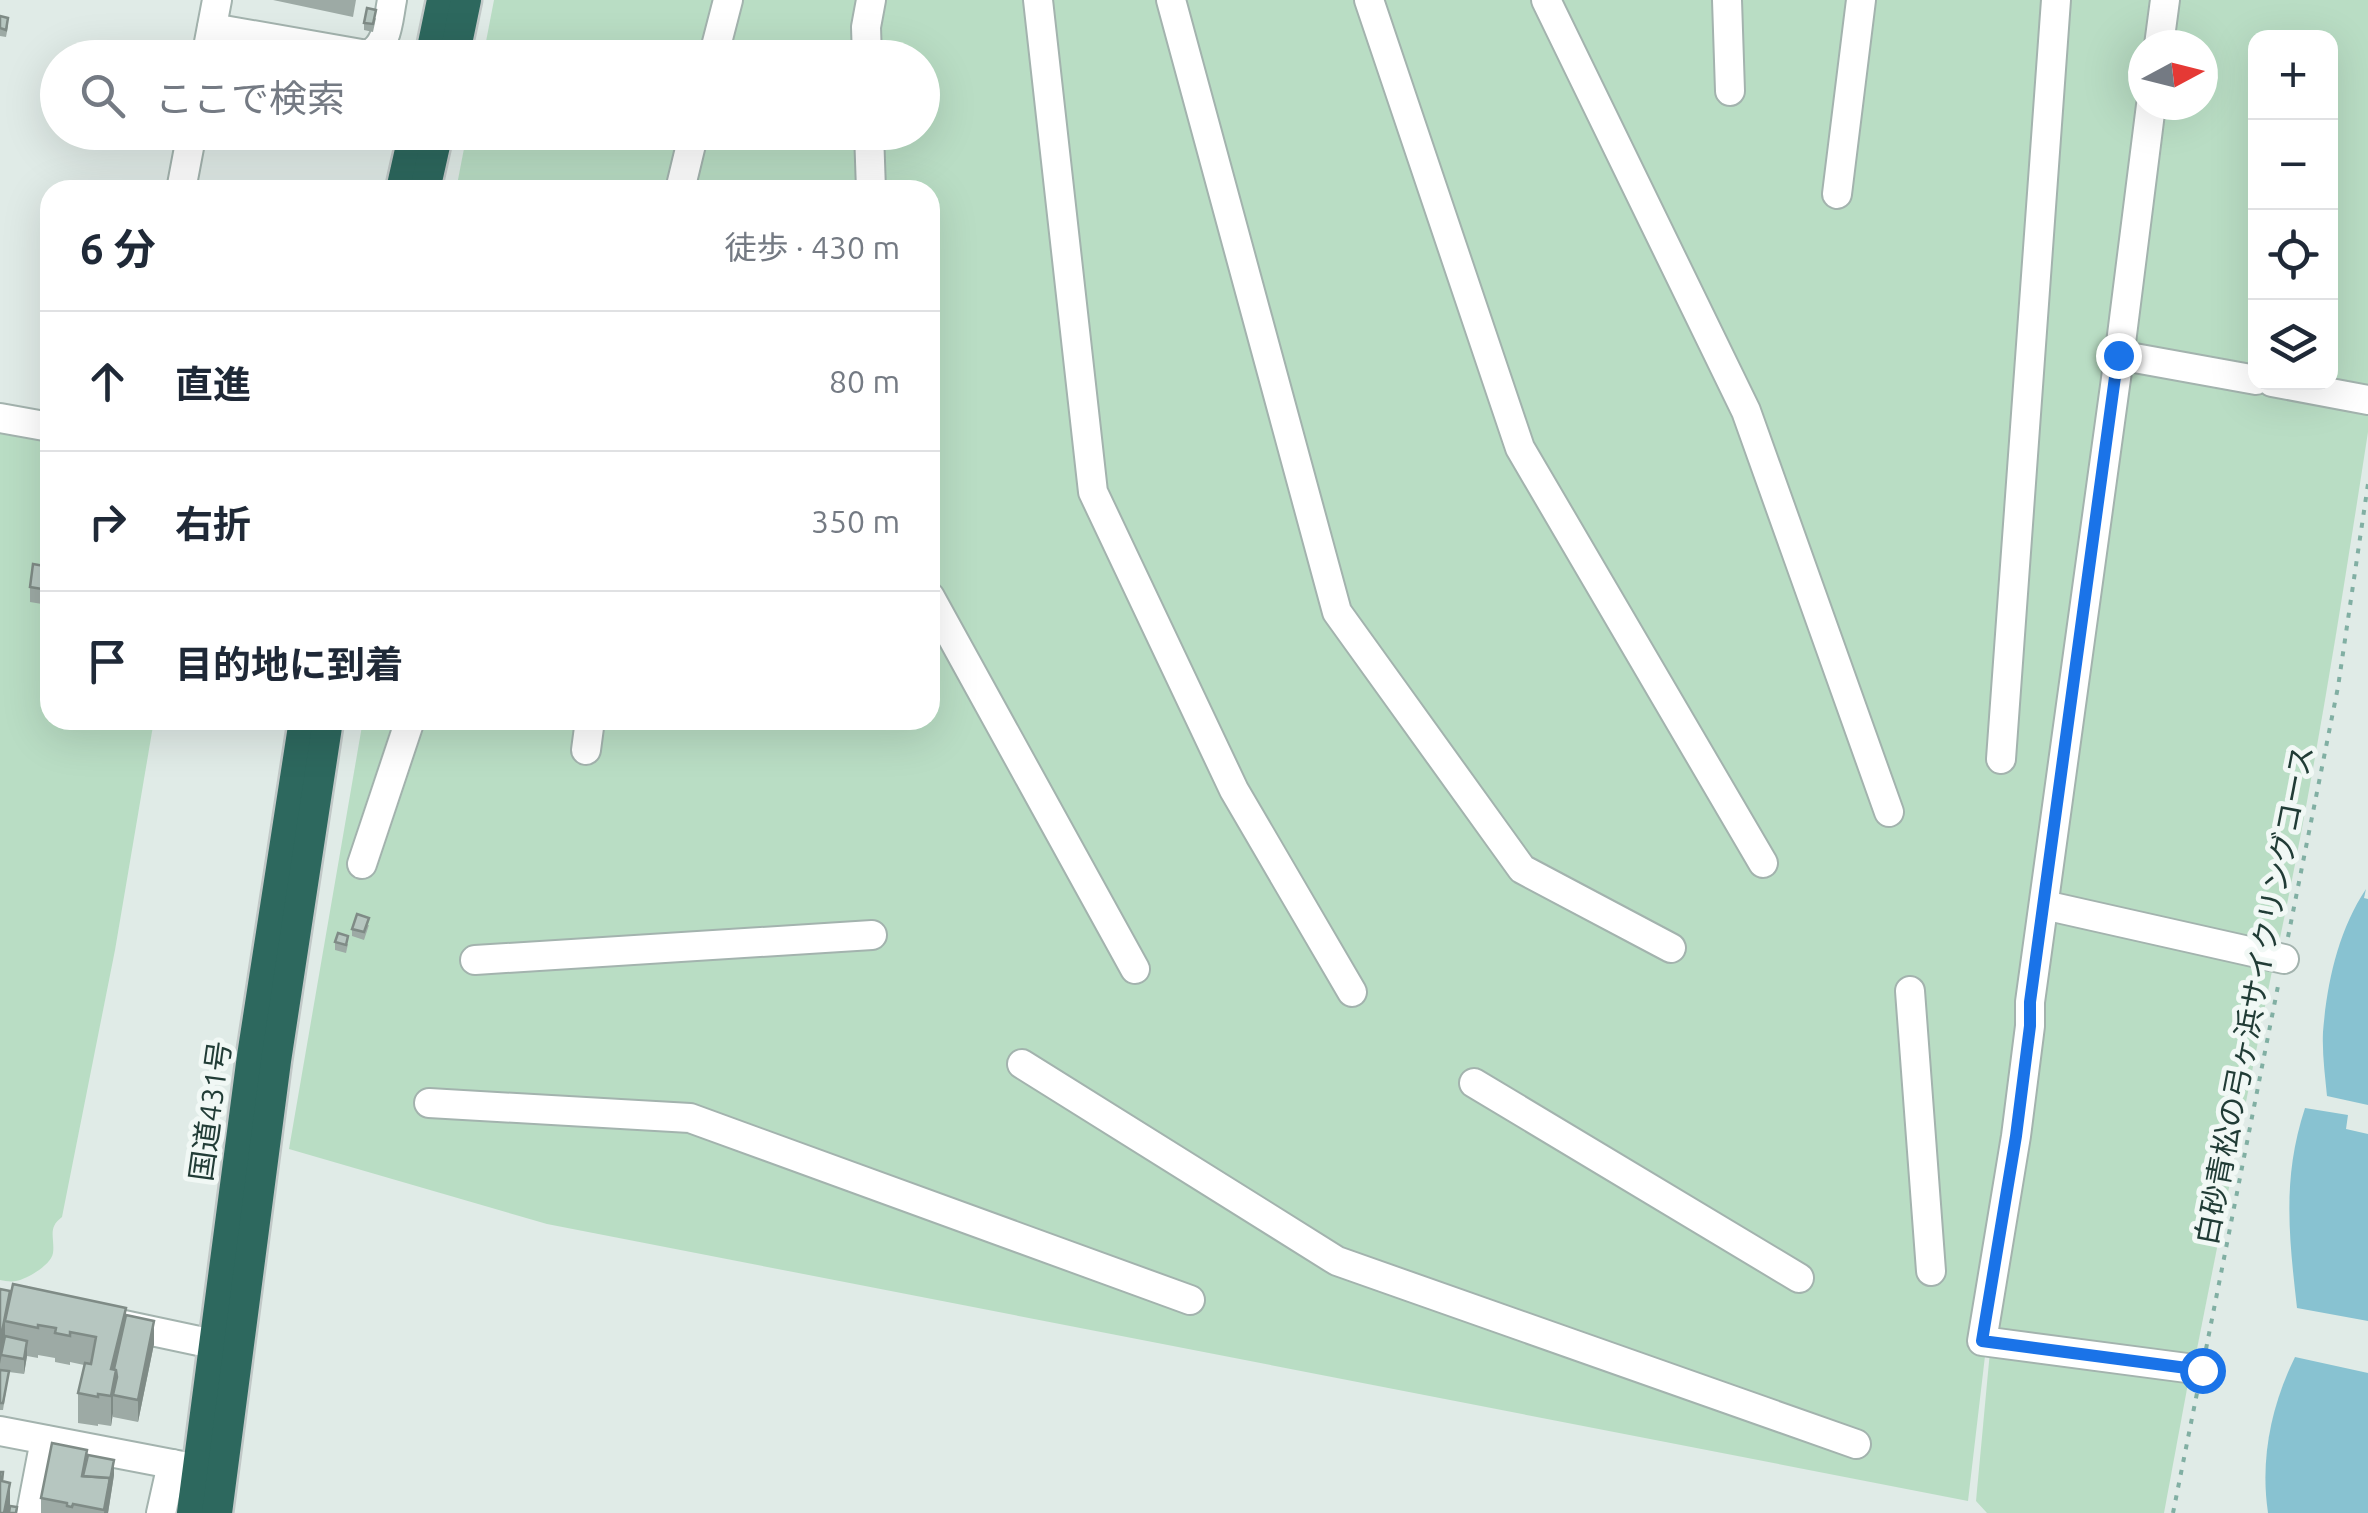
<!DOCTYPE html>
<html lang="ja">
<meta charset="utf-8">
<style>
:root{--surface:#fff;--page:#f6f6f7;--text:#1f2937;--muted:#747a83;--line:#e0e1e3}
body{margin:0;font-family:Ubuntu,"Noto Sans JP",sans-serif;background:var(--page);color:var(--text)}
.controls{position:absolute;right:30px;top:30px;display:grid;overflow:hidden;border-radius:20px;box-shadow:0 10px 40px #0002}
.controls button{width:90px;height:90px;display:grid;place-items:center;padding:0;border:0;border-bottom:2px solid var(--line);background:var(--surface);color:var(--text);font:50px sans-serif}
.compass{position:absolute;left:2128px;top:30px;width:90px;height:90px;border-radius:50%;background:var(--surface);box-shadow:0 10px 40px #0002;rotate:83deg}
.stop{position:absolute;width:30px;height:30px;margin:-22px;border:8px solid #1a73e8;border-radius:50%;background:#fff}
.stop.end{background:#1a73e8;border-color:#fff;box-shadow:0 2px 10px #0008}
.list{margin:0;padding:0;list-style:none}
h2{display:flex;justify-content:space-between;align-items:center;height:130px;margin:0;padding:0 40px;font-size:42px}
h2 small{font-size:32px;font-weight:400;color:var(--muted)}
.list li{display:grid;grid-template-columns:65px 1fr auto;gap:30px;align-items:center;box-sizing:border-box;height:140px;padding:0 40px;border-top:2px solid var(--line)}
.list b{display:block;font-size:38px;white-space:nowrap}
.list em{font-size:32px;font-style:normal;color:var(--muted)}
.icon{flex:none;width:55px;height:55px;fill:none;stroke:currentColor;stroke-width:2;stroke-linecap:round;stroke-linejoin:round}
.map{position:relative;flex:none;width:2368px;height:1513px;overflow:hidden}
.search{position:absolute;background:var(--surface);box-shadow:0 10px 40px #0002;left:40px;top:40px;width:900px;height:110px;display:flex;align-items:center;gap:25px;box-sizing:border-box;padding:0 35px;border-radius:55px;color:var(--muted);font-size:38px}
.panel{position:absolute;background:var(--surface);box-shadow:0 10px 40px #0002;left:40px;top:180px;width:900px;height:550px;border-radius:30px}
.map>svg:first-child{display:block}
</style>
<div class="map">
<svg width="2368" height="1513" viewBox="0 0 2368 1513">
<rect width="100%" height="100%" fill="#e0ebe7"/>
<g fill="#b9ddc4">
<polygon points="494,0 2157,0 2151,45 2143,45 2143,104 2066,665 1968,1501 547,1224 289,1149 363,720 930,720 930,190 456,190 467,133 922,132 922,58 483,57"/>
<polygon points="2172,0 2368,0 2368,393 2330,382 2330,38 2256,38 2255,373 2132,350 2159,105 2203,105 2203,45 2166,45"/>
<path d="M2128 360 2368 413V432C2341 606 2314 780 2277 952L2055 902Z"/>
<path d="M0 428 50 438V720H154L115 950 62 1217C47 1228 55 1238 53 1253 51 1265 27 1279 16 1281 11 1282 5 1281 0 1280Z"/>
<polygon points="2050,919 2273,966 2194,1364 1997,1337"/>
<polygon points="1990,1351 2189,1378 2164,1513 1987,1513 1976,1501"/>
</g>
<g fill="#88c2d1">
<path d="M2366 889 2364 898 2368 899V1105L2327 1096C2325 1075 2322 1053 2323 1032 2327 983 2338 931 2366 889Z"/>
<path d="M2305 1108 2348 1115 2346 1129 2368 1134V1321L2297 1308C2289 1237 2282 1178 2305 1108Z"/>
<path d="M2295 1357 2368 1373V1513H2268C2260 1459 2271 1406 2295 1357Z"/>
</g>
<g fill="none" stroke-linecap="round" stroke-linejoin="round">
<defs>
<g id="minor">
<polyline points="1038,0 1093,492 1234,790 1352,992"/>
<polyline points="1171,0 1337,612 1522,869 1671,948"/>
<polyline points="1369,0 1520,448 1763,863"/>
<polyline points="1546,0 1746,411 1889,812"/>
<polyline points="1727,0 1730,91"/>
<path d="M212 28 367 55C388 47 388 20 392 0"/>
<polyline points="2159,45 2165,0"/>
<polyline points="206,58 217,0"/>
<polyline points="713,58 728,0"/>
<polyline points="867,58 866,27 871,0"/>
<polyline points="2151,105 2122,335 2030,1002 2030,1026 2016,1136 1982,1341 2202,1370"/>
<polyline points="869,132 871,190"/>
<polyline points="181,190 192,132"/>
<polyline points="680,190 694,132"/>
<polyline points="1837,194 1861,0"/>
<polyline points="2118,355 2256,380"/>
<polyline points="2272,382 2368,400"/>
<polyline points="0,418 50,427"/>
<polyline points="930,597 1135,969"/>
<polyline points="586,750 590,720"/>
<polyline points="2001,759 2056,0"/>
<polyline points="362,864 410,720"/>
<polyline points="2044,905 2284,959"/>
<polyline points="475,960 872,935"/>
<polyline points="1910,991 1931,1271"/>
<polyline points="1022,1064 1337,1261 1856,1444"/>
<polyline points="1474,1083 1799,1278"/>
<polyline points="429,1103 690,1118 1190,1300"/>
<polyline points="119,1324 213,1344"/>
<polyline points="0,1431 198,1469"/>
<polyline points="31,1513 45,1440"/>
<polyline points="161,1513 172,1464"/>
</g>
<g id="highway">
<polyline points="430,58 442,0"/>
<polyline points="454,58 466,0"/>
<polyline points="401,190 414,132"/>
<polyline points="425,190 438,132"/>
<polyline points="192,1513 252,1056 304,720"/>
<polyline points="217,1513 276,1061 328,720"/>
</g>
</defs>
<use href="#minor" stroke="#a3b3ae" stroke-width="32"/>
<use href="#highway" stroke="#c1c8c7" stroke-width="35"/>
<g stroke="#81afa3" stroke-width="4" stroke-dasharray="5 8" stroke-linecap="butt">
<polyline points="2288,937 2338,687 2368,484"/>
<polyline points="2206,1349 2279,981"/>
<polyline points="2173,1513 2197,1393"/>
</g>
<use href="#minor" stroke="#fff" stroke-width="28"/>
<use href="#highway" stroke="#2d685e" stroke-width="30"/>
</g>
<g fill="#9daaa5">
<polygon points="273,0 356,0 353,17"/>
<polygon points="0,16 8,26 6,37 0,36"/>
<polygon points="376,18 373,32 364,30 364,23"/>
<polygon points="50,567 50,594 48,605 30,602 30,587"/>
<polygon points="369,925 364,940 352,936 352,929"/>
<polygon points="335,942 348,944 346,953 335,950"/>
<polygon points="0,1289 126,1318 154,1344 138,1422 113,1417 113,1413 111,1426 98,1424 98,1426 78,1423 78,1393 84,1365 70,1362 70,1365 55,1362 55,1358 38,1355 38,1358 27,1356 24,1374 9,1372 3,1410 0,1410"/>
<polygon points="87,1460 114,1475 108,1513 41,1513 41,1498"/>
</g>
<g fill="#7f8b86">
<polygon points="10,1291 5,1321 5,1338 0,1364 0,1342"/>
<polygon points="126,1308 126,1337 113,1395 113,1413 111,1426 111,1369"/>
<polygon points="154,1321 154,1344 138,1422 138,1400"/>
<polygon points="27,1341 27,1356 24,1374 24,1359"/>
<polygon points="114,1460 114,1475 108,1513 104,1513"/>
<polygon points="10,1483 10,1513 4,1513"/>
</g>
<g fill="#b6c6c0" stroke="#7f8b86" stroke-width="2.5">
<polygon points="367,8 376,10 373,24 364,23"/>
<polygon points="0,16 8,18 6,30 0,28"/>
<polygon points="33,564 50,567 48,590 30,587"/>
<polygon points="357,914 369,918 364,932 352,929"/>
<polygon points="338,933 348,936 346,945 335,942"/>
<polygon points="13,1284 126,1308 111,1369 116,1370 111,1396 98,1394 98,1397 78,1393 85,1363 91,1364 96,1337 70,1332 70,1336 55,1333 56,1328 38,1325 38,1328 5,1321"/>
<polygon points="0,1289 10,1291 0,1342"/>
<polygon points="126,1315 154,1321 138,1400 113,1395 117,1377 116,1370 114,1369"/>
<polygon points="5,1336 27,1341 24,1359 1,1355"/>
<polygon points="0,1370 9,1371 3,1403 0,1403"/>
<polygon points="52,1443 87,1450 82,1476 110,1478 104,1510 73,1504 72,1507 67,1506 67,1503 41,1498"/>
<polygon points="88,1455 114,1460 109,1485 110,1478 83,1476"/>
<polygon points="0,1472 3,1472 2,1481 10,1483 4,1513 0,1513"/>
<polygon points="10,1506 17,1507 16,1513 9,1513"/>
</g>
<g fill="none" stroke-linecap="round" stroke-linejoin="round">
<polyline stroke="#1a73e8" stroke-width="12" points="2118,355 2030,1002 2030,1026 2016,1136 1982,1341 2202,1370"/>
</g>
<g text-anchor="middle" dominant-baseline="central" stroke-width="10" stroke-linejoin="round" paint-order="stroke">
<g font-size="30" fill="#213c36" stroke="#f1f8f5">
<text transform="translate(2254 995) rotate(-79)">白砂青松の弓ヶ浜サイクリングコース</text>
<text transform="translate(210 1111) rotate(-82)">国道431号</text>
</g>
</g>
</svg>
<div class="controls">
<button>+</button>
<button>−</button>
<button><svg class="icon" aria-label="locate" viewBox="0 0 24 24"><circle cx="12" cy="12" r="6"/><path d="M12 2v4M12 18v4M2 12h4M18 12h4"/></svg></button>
<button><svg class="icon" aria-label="layers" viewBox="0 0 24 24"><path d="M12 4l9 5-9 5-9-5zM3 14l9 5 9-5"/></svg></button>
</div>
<svg class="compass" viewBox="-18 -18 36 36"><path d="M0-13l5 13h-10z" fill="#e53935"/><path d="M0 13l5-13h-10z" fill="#747a83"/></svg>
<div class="stop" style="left:2202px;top:1370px"></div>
<div class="stop end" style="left:2118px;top:355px"></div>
<div class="search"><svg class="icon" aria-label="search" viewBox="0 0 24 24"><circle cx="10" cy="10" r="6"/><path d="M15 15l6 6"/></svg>ここで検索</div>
<section class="panel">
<h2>6 分<small>徒歩 · 430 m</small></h2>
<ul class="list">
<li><svg class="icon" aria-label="ahead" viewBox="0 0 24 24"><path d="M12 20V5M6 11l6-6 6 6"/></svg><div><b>直進</b></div><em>80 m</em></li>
<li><svg class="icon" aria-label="right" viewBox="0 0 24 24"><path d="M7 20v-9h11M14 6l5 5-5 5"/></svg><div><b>右折</b></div><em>350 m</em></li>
<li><svg class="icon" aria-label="arrive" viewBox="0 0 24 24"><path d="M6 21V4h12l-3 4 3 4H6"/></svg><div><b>目的地に到着</b></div></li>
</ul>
</section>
</div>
